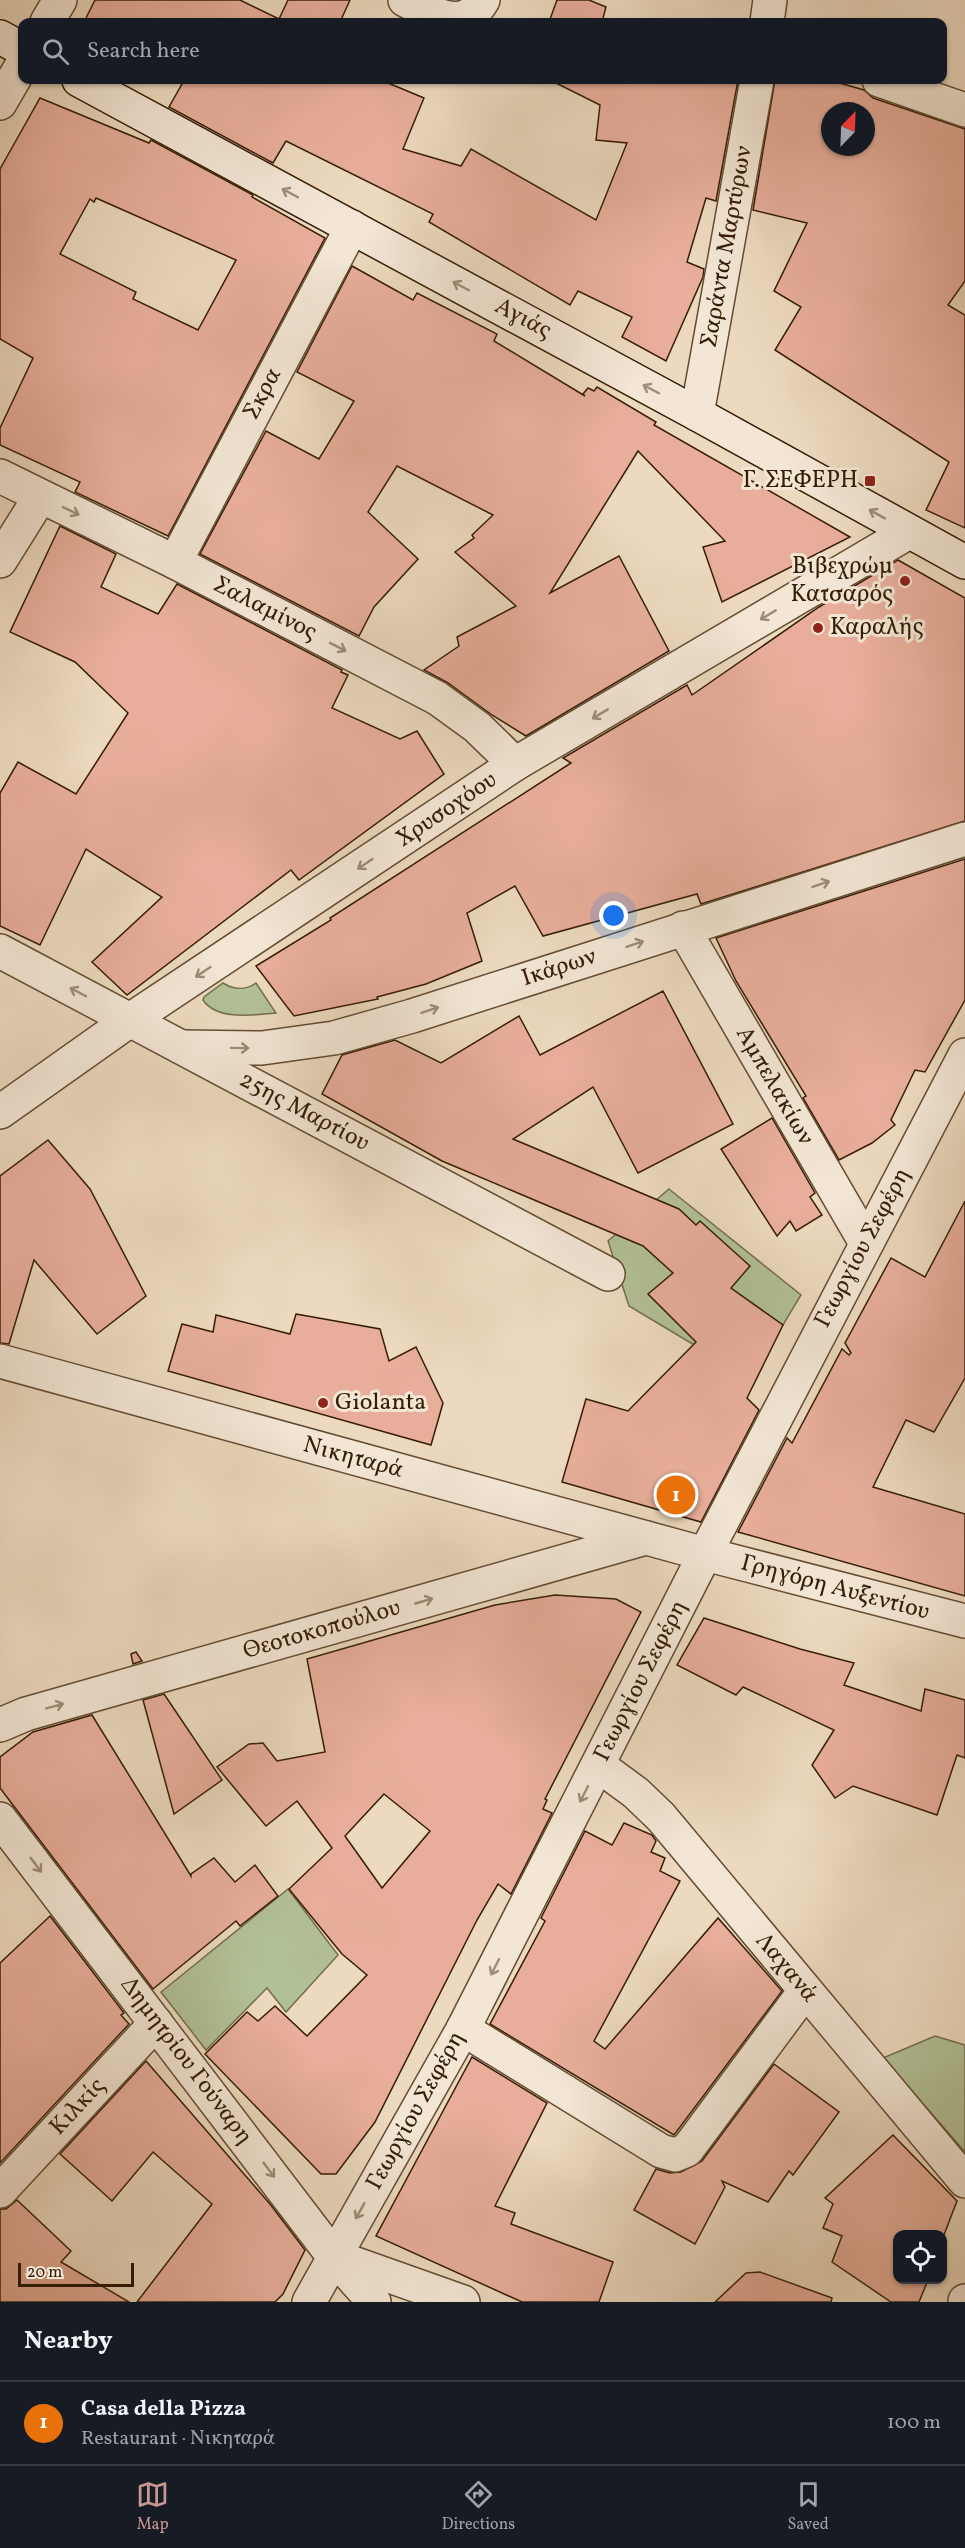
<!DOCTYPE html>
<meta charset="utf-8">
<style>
:root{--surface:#171b24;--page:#242831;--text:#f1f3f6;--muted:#9ea1a6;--line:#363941;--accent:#c59692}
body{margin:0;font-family:Vollkorn,serif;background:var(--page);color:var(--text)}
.controls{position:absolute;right:18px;bottom:18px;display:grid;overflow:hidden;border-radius:12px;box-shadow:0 2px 4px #0004}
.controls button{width:54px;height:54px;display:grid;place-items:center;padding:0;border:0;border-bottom:2px solid var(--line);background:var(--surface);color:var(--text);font:30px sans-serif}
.compass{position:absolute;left:821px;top:102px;width:54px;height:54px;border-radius:50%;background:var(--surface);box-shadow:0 2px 4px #0004;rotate:23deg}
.scale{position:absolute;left:18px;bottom:15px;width:116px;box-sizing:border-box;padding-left:6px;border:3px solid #361d04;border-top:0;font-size:16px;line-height:21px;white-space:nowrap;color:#361d04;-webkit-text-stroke:4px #f3e6d5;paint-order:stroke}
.you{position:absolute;left:614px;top:916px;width:21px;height:21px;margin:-15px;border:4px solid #fff;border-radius:50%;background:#1a73e8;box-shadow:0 0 0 9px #1a73e833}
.badge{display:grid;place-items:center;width:39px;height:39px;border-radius:50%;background:var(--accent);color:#fff;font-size:20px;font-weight:700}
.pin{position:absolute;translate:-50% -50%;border:3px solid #fff;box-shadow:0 2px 6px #0006}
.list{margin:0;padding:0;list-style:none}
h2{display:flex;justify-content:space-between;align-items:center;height:78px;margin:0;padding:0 24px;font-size:26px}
h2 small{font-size:20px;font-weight:400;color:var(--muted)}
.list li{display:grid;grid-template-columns:39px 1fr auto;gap:18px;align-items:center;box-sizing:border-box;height:84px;padding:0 24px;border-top:2px solid var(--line)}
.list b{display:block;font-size:22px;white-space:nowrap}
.list p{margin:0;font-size:20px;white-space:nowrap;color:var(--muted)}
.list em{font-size:20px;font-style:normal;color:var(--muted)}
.icon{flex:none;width:33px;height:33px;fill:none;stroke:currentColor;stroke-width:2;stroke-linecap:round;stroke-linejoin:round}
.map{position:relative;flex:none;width:965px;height:2302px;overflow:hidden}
.search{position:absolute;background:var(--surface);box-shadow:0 2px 4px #0004;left:18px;right:18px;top:18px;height:66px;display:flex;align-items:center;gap:15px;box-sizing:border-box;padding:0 21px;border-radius:12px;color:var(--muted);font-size:22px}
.sheet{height:162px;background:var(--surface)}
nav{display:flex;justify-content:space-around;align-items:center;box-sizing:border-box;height:84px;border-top:2px solid var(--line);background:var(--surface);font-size:16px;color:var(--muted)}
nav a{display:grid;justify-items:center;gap:3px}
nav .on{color:var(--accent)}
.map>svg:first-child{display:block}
</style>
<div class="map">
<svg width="965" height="2302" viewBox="0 0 965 2302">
<rect width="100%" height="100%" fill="#ecd9bf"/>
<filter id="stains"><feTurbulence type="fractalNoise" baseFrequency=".00333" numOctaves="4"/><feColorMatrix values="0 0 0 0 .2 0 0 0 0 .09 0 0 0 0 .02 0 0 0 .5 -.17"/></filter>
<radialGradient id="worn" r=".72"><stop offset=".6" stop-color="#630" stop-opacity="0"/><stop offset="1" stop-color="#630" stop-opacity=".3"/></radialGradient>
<g fill="#b2c096" stroke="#746e4d" stroke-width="1.5">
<path d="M223 983C234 990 246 990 256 983L276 1013C255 1015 217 1021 203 1000L204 997Z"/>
<polygon points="669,1189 801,1295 783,1325 763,1311 701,1349 629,1306 608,1241"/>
<polygon points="288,1889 338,1955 286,2012 267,1988 206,2050 161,1992"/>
<polygon points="935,2036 965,2045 965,2152 883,2058"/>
</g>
<g fill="#e8ae9b" stroke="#361d04" stroke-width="1.5" fill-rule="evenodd">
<polygon points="95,0 240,0 279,19 288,0 350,0 340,22 84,22"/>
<polygon points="557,0 589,0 606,7 602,22 549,22"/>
<polygon points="172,80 381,80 424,98 403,149 461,166 471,149 596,220 627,143 596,140 600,105 550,80 738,80 716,201 706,198 687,262 704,269 703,277 666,361 622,337 632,317 578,291 570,305 429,222 433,214 286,141 273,163 169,107 182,84"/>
<path d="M775 80H829L864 90 873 98 965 129V281L948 305 965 315V528L926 510 949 462 775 350 801 307 774 291 807 223 753 210ZM830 111H866V147H830Z"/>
<path d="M40 98 149 143 151 140 253 195 252 197 325 238 168 536 75 492 80 482 0 445V428L33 358 0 339V169ZM96 198 236 260 198 330 133 299 136 292 60 254 90 199 94 202Z"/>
<polygon points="352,266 413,300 417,293 497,334 494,341 585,396 583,394 588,388 594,391 597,387 656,422 654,425 850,537 722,602 703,547 725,541 638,451 550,593 619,556 669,651 526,736 492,715 448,683 424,670 459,646 457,637 516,606 455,552 474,538 472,535 493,515 397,466 368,512 418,559 374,607 359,636 200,554 266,431 319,459 354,401 297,372"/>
<polygon points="60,526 116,554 101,587 158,614 177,584 342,670 341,672 348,675 332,708 400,739 417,731 444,774 299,880 291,870 127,995 92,962 162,897 86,849 40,945 0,926 0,793 18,762 76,794 128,713 75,662 10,632"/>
<polygon points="898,560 965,598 965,821 701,904 697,894 543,936 515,886 467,913 482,961 426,984 377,997 378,999 294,1016 256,966 331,920 330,918 571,763 563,758 687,685 692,695 819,607"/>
<polygon points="965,859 965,1000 925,1072 915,1070 891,1120 895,1125 872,1143 839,1160 803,1098 806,1096 736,981 716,938"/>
<polygon points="663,991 733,1124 638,1173 593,1087 513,1139 679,1209 696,1225 700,1221 750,1266 731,1288 783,1325 747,1398 759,1410 701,1522 562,1482 586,1399 628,1411 696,1342 648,1294 673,1273 643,1246 442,1161 322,1094 342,1055 395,1040 441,1063 519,1016 540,1055"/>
<polygon points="772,1118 815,1193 810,1197 822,1215 796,1231 790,1221 777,1236 721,1149"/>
<polygon points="48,1140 90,1189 146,1296 97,1334 34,1260 9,1344 0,1343 0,1176"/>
<polygon points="965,1201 965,1378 934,1432 906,1420 873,1487 965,1514 965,1596 738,1532 787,1438 792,1443 842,1349 849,1355 851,1353 845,1343 891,1258 925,1277"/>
<polygon points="296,1314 380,1329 389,1361 416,1347 443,1403 431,1445 168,1371 182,1324 213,1332 216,1315 290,1334"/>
<path d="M555 1595 616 1599 641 1612 545 1799 547 1800 543 1809 552 1813 511 1894 498 1884 477 1920 375 2122 336 2174H321L205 2054 247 2012 258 2021 275 2006 307 2036 367 1975 342 1954 289 1889 332 1848 297 1801 266 1826 217 1767 249 1744 263 1743 277 1761 325 1752 307 1659 495 1605ZM384 1794 430 1831 382 1888 345 1836Z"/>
<polygon points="704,1618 800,1649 854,1663 844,1685 921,1711 925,1689 965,1700 965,1758 957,1755 937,1815 853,1786 835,1798 812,1765 834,1730 743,1687 736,1695 677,1665"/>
<polygon points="136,1652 142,1661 133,1664 131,1654"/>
<polygon points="164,1694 222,1780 174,1814 143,1700"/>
<polygon points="92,1715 191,1876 191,1874 214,1858 235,1882 255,1865 278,1896 240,1926 236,1921 153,1989 0,1788 0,1757 33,1732"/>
<polygon points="624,1823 652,1835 656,1841 651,1852 665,1858 660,1871 680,1881 594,2041 605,2049 718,1918 782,1991 674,2135 490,2024 545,1921 541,1918 585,1831 612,1845"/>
<polygon points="50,1916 124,2013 121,2015 129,2024 0,2163 0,1963"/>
<polygon points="472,2057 547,2103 495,2206 515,2213 511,2224 613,2262 599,2302 522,2302 376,2236"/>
<polygon points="146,2061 270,2204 305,2250 283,2294 275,2302 137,2302 212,2204 153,2152 112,2201 60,2154"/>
<polygon points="774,2064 839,2112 793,2175 789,2171 768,2202 722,2181 725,2187 695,2244 634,2210 656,2169 670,2173 681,2172 702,2161"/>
<polygon points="893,2135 957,2201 942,2240 942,2235 897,2235 897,2280 928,2280 919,2302 891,2302 832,2262 842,2236 823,2228 833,2204 825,2198"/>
<polygon points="17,2200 71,2251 61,2262 129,2302 0,2302 0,2209 6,2209"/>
<polygon points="760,2272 832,2298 831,2302 715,2302 746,2273"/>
</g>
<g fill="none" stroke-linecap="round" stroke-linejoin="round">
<defs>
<g id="minor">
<path d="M405 0C432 13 464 34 483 0"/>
<polyline points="47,22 60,0"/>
<polyline points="767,22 770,0"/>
<polyline points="879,80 965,110"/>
<polyline points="0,103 22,65"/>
<polyline points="697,414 757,80"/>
<polyline points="0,476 175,562 437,698 477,727 515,764"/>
<polyline points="0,561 40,497"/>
<polyline points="175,562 352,227"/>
<polyline points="683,928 866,1243"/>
<polyline points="0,951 608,1274"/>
<polyline points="181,1047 262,1048 334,1038 412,1016 965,839"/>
<polyline points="0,1112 130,1020 515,764 909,532"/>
<polyline points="0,1725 26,1714 646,1538"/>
<polyline points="598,1765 636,1793 661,1817 965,2181"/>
<polyline points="0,1819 334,2257 374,2302"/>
<polyline points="463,2029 661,2151 675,2155 687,2150 805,1991"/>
<polyline points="0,2191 156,2023"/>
<polyline points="336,2257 463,2302"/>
<polyline points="965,2302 965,2301"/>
</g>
<g id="tertiary">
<polyline points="0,1361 705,1554 965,1621"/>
<polyline points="309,2302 463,2029 705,1554 965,1055"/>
</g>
<g id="secondary">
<polyline points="0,37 22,49"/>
<polyline points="79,80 697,414 965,562"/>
</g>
</defs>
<use href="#minor" stroke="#644c33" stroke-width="36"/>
<use href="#tertiary" stroke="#644c33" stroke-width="36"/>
<use href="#secondary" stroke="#361d04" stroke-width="36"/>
<use href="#minor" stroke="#f3e6d5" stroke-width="33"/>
<use href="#tertiary" stroke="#f3e6d5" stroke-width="33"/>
<use href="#secondary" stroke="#f3e6d5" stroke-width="33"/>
</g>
<defs><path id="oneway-shaft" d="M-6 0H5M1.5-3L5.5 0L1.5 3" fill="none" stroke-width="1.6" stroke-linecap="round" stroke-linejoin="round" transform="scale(1.5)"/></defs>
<g stroke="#9e8c77">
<use href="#oneway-shaft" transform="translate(290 193) rotate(-152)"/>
<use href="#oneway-shaft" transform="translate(461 286) rotate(-152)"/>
<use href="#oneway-shaft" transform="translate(651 389) rotate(-152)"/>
<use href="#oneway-shaft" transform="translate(71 511) rotate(26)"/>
<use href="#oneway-shaft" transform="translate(877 514) rotate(-151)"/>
<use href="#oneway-shaft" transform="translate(768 615) rotate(149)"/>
<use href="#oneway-shaft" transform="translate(338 647) rotate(27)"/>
<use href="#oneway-shaft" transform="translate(600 714) rotate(149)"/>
<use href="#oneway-shaft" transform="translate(365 864) rotate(146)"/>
<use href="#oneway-shaft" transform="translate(821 884) rotate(-18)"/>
<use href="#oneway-shaft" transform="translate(635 944) rotate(-18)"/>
<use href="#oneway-shaft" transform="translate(203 972) rotate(146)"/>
<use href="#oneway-shaft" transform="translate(78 992) rotate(-152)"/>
<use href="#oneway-shaft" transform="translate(430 1010) rotate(-18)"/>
<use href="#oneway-shaft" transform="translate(240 1048) rotate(1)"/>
<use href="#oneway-shaft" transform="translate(424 1601) rotate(-16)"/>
<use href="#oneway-shaft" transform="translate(55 1706) rotate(-15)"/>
<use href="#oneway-shaft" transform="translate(584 1794) rotate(117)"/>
<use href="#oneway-shaft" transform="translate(36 1865) rotate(53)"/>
<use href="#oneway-shaft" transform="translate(495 1967) rotate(117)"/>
<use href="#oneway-shaft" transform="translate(269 2170) rotate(53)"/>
<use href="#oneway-shaft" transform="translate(360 2211) rotate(119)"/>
</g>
<g fill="#8f2418" stroke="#f3e6d5" stroke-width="2">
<rect x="864" y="475" width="12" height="12" rx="3"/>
<circle cx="905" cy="581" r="6"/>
<circle cx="818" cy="628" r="6"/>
<circle cx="323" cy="1403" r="6"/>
</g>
<g text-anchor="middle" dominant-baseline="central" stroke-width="6" stroke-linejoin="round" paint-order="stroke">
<g font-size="24" fill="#361d04" stroke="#f3e6d5">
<text transform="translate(727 247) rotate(-80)">Σαράντα Μαρτύρων</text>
<text transform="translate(523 319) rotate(28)">Αγιάς</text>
<text transform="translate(263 394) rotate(-62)">Σκρα</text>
<text transform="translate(265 609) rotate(27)">Σαλαμίνος</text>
<text transform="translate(447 810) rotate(-34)">Χρυσοχόου</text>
<text transform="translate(559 968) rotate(-18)">Ικάρων</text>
<text transform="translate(774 1086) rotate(60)">Αμπελακίων</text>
<text transform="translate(304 1112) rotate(28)">25ης Μαρτίου</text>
<text transform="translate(863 1248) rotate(-62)">Γεωργίου Σεφέρη</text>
<text transform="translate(353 1458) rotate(15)">Νικηταρά</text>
<text transform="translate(835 1588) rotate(15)">Γρηγόρη Αυξεντίου</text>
<text transform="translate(322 1630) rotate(-16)">Θεοτοκοπούλου</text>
<text transform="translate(641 1681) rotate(-63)">Γεωργίου Σεφέρη</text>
<text transform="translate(786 1968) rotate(50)">Λαχανά</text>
<text transform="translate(186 2061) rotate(53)">Δημητρίου Γούναρη</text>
<text transform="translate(78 2107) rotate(-47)">Κιλκίς</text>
<text transform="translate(416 2111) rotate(-61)">Γεωργίου Σεφέρη</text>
</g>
<g font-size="24" fill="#361d04" stroke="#f3e6d5" text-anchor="end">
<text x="858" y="481">Γ. ΣΕΦΕΡΗ</text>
<text x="893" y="567">Βιβεχρώμ<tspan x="893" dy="28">Κατσαρός</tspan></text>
<text x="830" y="628" text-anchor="start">Καραλής</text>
<text x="335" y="1403" text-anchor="start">Giolanta</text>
</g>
</g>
<rect width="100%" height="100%" filter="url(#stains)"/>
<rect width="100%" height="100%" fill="url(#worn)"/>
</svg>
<div class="controls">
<button><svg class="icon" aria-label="locate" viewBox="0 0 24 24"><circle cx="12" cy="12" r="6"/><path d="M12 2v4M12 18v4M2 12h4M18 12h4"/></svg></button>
</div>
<svg class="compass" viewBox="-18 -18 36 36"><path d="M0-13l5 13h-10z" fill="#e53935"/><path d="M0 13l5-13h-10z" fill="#9ea1a6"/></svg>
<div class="scale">20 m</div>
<div class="you"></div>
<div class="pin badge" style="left:676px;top:1495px;background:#e8710a">1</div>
<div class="search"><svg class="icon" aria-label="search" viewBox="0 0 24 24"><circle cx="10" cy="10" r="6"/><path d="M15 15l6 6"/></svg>Search here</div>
</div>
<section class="sheet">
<h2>Nearby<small></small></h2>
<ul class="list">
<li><span class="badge" style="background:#e8710a">1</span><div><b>Casa della Pizza</b><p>Restaurant · Νικηταρά</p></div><em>100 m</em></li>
</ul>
</section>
<nav>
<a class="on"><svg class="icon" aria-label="map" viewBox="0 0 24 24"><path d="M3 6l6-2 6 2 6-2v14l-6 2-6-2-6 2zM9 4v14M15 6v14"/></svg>Map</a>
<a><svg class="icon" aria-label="directions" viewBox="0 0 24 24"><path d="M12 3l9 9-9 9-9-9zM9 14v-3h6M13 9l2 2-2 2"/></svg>Directions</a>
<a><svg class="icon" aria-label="saved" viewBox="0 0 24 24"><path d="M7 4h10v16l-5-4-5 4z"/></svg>Saved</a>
</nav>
